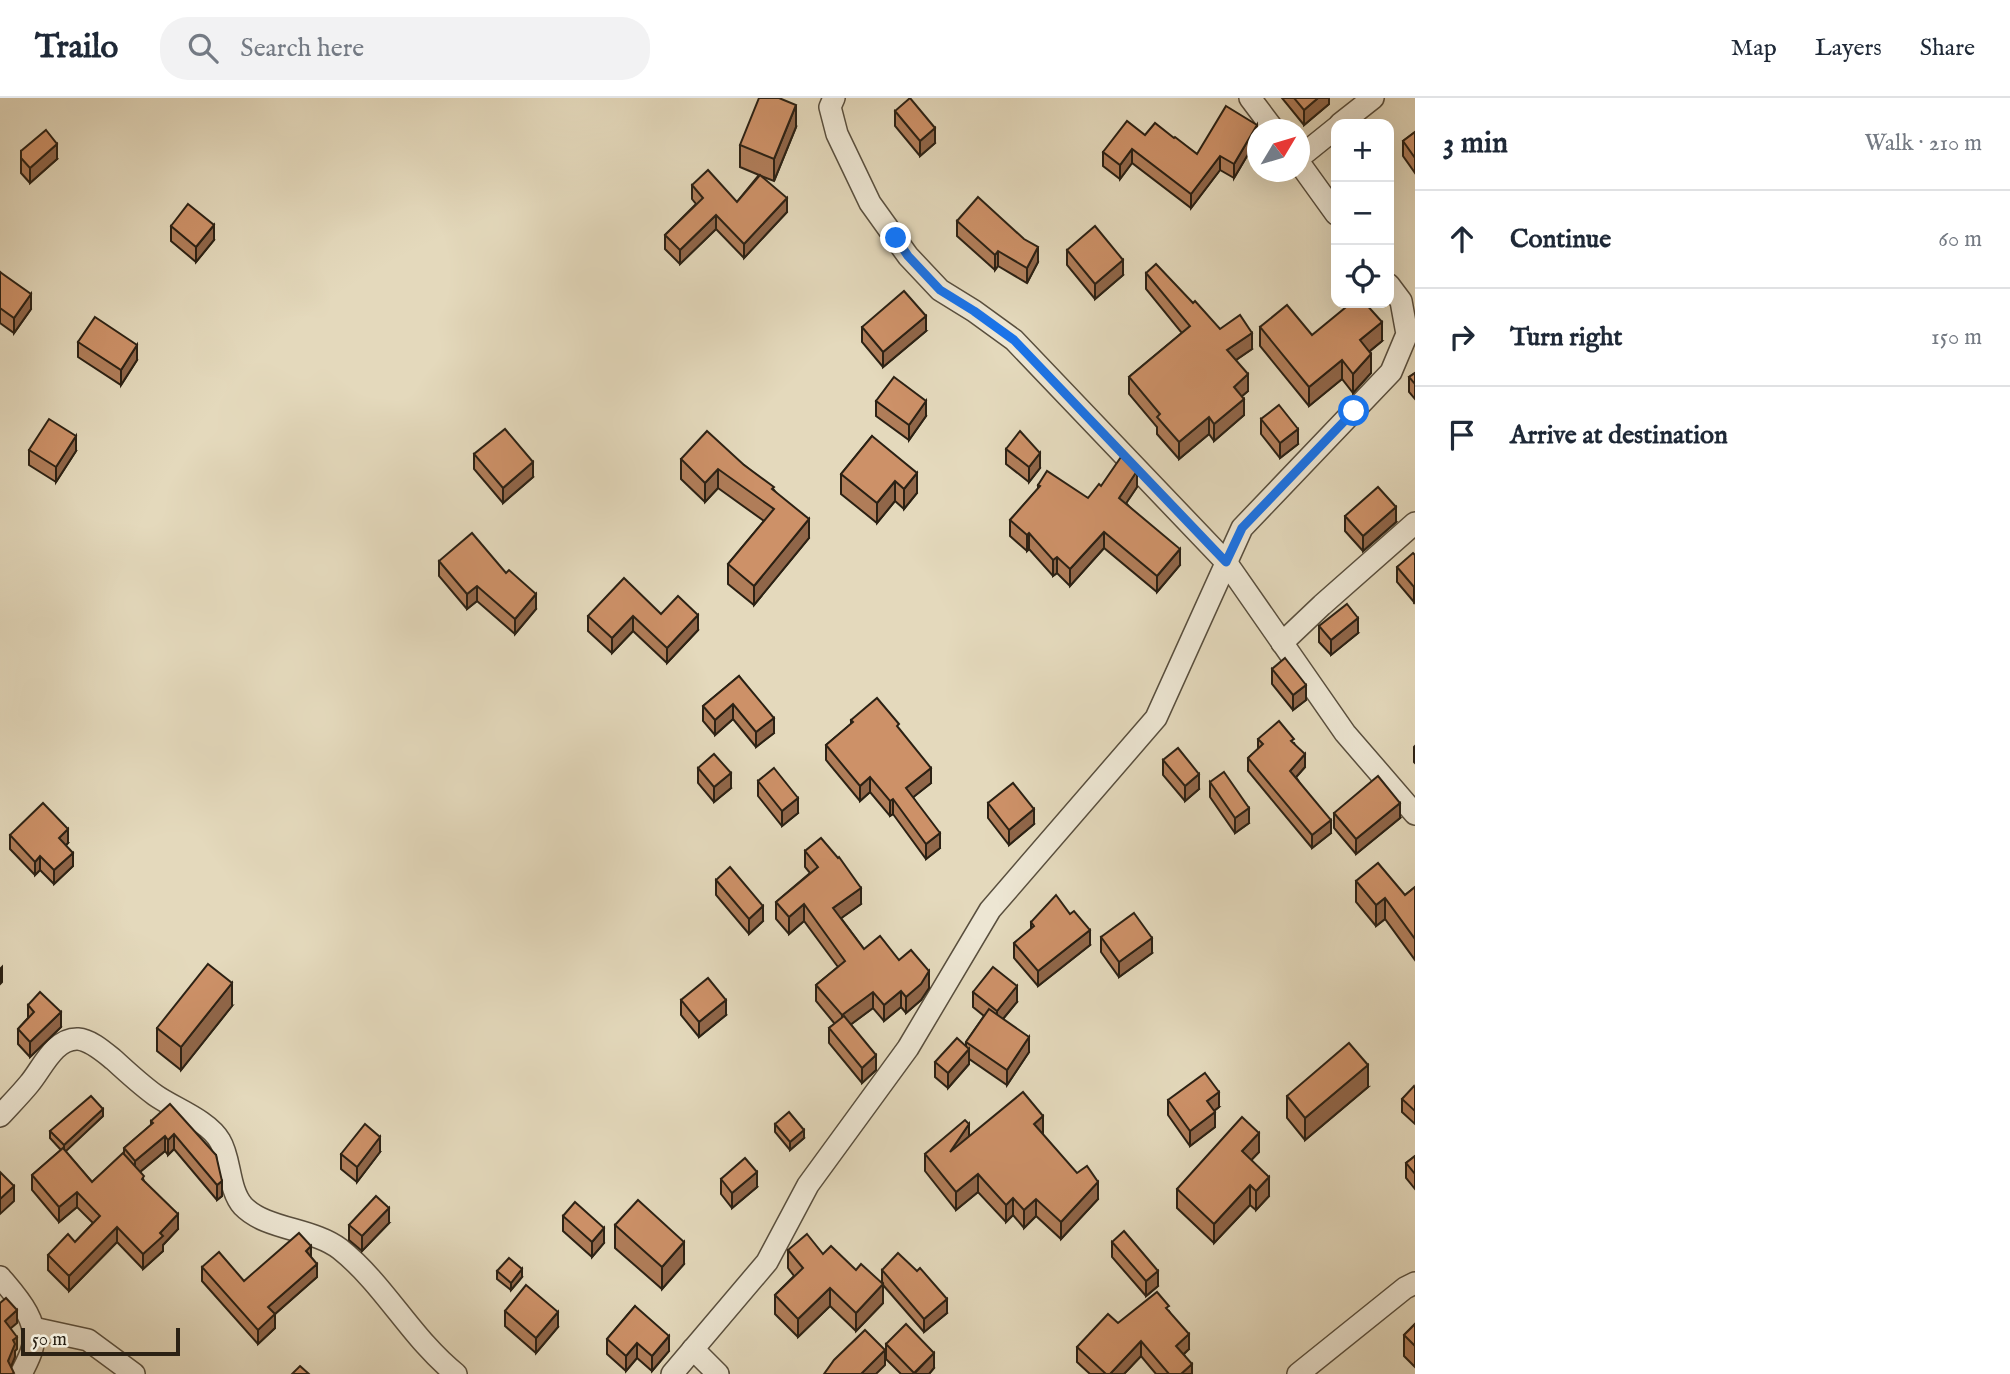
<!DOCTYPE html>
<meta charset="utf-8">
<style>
:root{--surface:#fff;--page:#f2f2f3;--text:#1f2937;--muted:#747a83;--line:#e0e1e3}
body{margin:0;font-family:"IM FELL English",serif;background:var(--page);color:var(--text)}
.controls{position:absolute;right:21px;top:21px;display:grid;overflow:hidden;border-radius:14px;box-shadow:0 7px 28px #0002}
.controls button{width:63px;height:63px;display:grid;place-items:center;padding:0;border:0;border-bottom:2px solid var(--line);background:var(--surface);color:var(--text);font:35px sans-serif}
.compass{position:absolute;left:1247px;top:21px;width:63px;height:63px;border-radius:50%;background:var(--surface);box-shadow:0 7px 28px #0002;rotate:52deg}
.scale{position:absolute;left:21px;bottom:18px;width:159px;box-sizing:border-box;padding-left:7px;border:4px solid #2b2114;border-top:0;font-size:19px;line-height:24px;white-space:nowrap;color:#2b2114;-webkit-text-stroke:5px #ede6d3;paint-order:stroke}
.stop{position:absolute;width:21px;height:21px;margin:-16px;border:5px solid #1a73e8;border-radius:50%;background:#fff}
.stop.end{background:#1a73e8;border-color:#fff;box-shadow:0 2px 7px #0008}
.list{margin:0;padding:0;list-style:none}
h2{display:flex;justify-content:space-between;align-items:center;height:91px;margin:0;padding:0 28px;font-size:30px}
h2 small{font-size:23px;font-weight:400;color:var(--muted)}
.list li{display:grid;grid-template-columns:46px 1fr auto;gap:21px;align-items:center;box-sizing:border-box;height:98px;padding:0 28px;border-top:2px solid var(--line)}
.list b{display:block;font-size:26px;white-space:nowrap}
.list em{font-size:23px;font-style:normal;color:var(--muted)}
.icon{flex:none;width:38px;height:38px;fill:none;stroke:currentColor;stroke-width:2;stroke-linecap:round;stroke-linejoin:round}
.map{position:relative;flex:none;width:1415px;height:1276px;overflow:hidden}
header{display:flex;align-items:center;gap:42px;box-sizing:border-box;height:98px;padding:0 35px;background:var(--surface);border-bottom:2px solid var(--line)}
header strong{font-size:33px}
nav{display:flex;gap:38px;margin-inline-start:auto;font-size:24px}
.search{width:490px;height:63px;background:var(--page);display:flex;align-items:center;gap:18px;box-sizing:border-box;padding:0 24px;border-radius:28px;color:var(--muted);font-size:26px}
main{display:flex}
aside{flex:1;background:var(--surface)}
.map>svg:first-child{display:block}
</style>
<header>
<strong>Trailo</strong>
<div class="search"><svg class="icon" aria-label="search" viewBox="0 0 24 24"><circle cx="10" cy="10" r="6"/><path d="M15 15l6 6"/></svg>Search here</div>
<nav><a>Map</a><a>Layers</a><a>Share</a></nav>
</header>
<main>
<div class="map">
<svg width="1415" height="1276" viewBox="0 0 1415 1276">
<rect width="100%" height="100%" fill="#e4d9bc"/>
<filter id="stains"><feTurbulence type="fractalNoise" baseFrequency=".00286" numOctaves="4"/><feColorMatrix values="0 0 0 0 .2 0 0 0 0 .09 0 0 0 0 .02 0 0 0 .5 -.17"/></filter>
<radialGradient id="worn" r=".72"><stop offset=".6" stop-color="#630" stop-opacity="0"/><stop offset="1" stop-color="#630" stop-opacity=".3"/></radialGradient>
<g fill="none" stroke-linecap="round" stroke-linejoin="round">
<defs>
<g id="minor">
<polyline points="834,0 830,9 837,36 870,105 908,158 940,192 974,213 1014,242 1226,464 1345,635 1415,716"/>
<polyline points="1250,0 1274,32"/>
<polyline points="1340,26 1373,0"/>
<polyline points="1300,59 1336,30"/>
<polyline points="1300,66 1336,116"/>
<polyline points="1282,545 1322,507 1415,425"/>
<path d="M0 1018C10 1007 20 997 29 986 42 971 54 940 78 941 91 942 104 954 114 962 127 974 140 986 155 997 173 1010 208 1022 220 1043 231 1061 228 1091 243 1108 266 1132 313 1130 340 1151 385 1187 411 1240 456 1276"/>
<path d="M0 1179C16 1198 41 1224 32 1251 30 1259 25 1268 21 1276"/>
<polyline points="33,1230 88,1242 134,1276"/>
<polyline points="693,1251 718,1276"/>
<polyline points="672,1276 767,1164 808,1087 908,950 990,812 1156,620 1242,430 1391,274 1407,236 1401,203 1389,187"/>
<polyline points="1298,1276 1405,1190 1415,1185"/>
</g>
</defs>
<use href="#minor" stroke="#594f3e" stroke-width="24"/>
<use href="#minor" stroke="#ede6d3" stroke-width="21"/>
</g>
<g fill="#b07d59" stroke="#2b2114" stroke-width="2">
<polygon points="1282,0 1329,0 1329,6 1304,27"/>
<polygon points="895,13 935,45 920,58 895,28"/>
<polygon points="796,29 774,83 761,78 787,114 744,160 716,131 680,166 665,151 665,137 696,106 692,101 692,87 737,104 759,77 740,69 740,47"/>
<polygon points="1415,34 1415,75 1403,58 1403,43"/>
<polygon points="1145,37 1174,40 1197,56 1257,41 1234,80 1220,72 1191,110 1132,65 1120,81 1103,68 1103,54"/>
<polygon points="21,53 57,61 30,85 21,75"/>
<polygon points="1336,53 1336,66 1333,63 1333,55"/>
<polygon points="957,123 1038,164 1027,185 998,168 995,172 957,138"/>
<polygon points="171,128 214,142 196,164 171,143"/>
<polygon points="1067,152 1123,177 1095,201 1067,167"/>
<polygon points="0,174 31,211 14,235 0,225"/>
<polygon points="1146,175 1193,205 1220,231 1252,251 1236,262 1248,293 1242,298 1244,317 1214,343 1209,336 1179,361 1157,336 1157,329 1129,296 1129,279 1182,235 1146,191"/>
<polygon points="862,229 926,233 883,269 862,244"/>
<polygon points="1260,229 1312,237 1382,243 1369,254 1371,275 1353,295 1342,281 1309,308 1260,248"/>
<polygon points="78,244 137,262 121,287 78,259"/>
<polygon points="1415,275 1415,301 1409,294 1409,279"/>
<polygon points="876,303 926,318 909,342 876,318"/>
<polygon points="1261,321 1298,346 1280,360 1261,336"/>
<polygon points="872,338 917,395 904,411 895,403 877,425 841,396 841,376"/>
<polygon points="1006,351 1040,370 1029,384 1006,366"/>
<polygon points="29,352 76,353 56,384 29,367"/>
<polygon points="474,356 533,379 503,405 474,371"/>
<polygon points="681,361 744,367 774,392 809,440 754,507 728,486 728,466 764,423 718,390 705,404 681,381"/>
<polygon points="1038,387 1088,400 1101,388 1137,389 1126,405 1180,467 1157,494 1104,450 1070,488 1057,475 1053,478 1029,451 1027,453 1010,438 1010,422 1038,391"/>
<polygon points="1345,418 1396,424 1363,453 1345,433"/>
<polygon points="1415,457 1414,504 1397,484 1397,469"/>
<polygon points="439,463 536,511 515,536 477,503 467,511 439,478"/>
<polygon points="661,516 698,532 667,565 633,533 612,555 588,533 588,518"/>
<polygon points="1319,528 1358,535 1331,557 1319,544"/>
<polygon points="1272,571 1306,602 1293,612 1272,586"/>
<polygon points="739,578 774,635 756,649 733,621 715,637 703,623 703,608"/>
<polygon points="851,622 899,631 931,685 913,699 940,750 926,761 893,716 890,718 870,694 860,703 826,662 826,647 851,626"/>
<polygon points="1258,641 1294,645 1305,669 1296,679 1331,735 1312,750 1248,673 1248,660 1258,651"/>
<polygon points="1415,648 1415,665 1414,664 1414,649"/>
<polygon points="1163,662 1199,691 1185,703 1163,677"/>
<polygon points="698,670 731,690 714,704 698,685"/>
<polygon points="758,683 798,715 782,728 758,698"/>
<polygon points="1210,684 1249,725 1235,735 1210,699"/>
<polygon points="988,705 1034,726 1009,747 988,720"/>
<polygon points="1334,715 1400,720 1356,756 1334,730"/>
<polygon points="10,737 68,745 66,747 73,768 54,786 40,772 35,777 10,751"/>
<polygon points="805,753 861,806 841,820 864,851 899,862 929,890 921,902 906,915 901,909 884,923 873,910 850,927 876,972 862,985 829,945 829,930 835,926 816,903 816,887 838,869 804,823 789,836 776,821 776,804 810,775 805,769"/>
<polygon points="716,782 763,823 749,836 716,797"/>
<polygon points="1356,783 1405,797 1415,789 1415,862 1385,821 1376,828 1356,804"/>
<polygon points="1031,824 1090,847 1038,888 1014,860 1014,845 1031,832"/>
<polygon points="1101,839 1152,855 1119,879 1101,854"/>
<polygon points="973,894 1017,904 1003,921 1029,954 1007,987 969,961 969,966 948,990 935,979 935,964 966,948 966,944 984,918 973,909"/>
<polygon points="681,902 726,917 699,939 681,917"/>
<polygon points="28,907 61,929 30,959 18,946 18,931 28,920"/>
<polygon points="232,908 181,972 157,953 157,930"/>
<polygon points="1368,989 1305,1042 1287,1020 1287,998"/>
<polygon points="1415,990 1415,1026 1402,1014 1402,1001"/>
<polygon points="1168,1002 1219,1009 1214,1013 1215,1029 1190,1048 1168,1017"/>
<polygon points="103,1018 65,1053 92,1084 124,1056 124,1050 151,1027 151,1023 216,1057 222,1098 217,1102 174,1051 168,1057 165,1053 140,1074 144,1083 178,1131 163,1147 163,1153 143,1171 117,1144 69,1193 48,1172 48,1157 75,1144 93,1125 77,1109 59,1124 32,1092 32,1077 61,1052 50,1040 50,1033"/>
<polygon points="775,1026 804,1040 790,1052 775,1034"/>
<polygon points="1042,1036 1098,1101 1061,1141 1036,1118 1024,1130 1013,1117 1006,1124 978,1094 956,1112 925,1073 925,1056 969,1039 1043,1036"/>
<polygon points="380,1054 357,1084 341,1071 341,1056"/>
<polygon points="1259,1054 1251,1062 1269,1098 1256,1112 1250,1107 1214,1145 1177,1110 1177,1091"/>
<polygon points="1415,1058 1415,1091 1406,1080 1406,1065"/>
<polygon points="721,1081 757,1089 732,1110 721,1096"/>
<polygon points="563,1118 604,1145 592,1159 563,1133"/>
<polygon points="389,1125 362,1153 349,1142 349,1127"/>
<polygon points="615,1127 684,1166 662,1191 615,1150"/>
<polygon points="1112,1144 1158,1188 1146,1198 1112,1159"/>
<polygon points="788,1152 823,1156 882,1185 882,1172 947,1215 924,1234 883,1187 883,1205 856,1233 830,1208 798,1239 775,1216 775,1197 794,1178 788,1170"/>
<polygon points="311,1159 317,1179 275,1216 275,1230 258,1246 202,1183 202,1169 244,1183"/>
<polygon points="497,1173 522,1179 511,1192 497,1181"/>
<polygon points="635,1208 669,1253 652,1273 637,1260 626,1273 607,1256 607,1241"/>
<polygon points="505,1213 558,1229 536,1255 505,1228"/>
<polygon points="1169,1213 1189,1251 1184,1256 1192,1276 1156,1276 1141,1258 1124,1276 1090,1276 1077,1264 1077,1249 1118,1225"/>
<polygon points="1415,1226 1415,1269 1404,1258 1404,1237"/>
<polygon points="886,1246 934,1270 929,1276 901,1276 886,1261"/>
</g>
<g fill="#906649" stroke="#2b2114" stroke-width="2">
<polygon points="1318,0 1329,0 1329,6 1304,27 1304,12"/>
<polygon points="796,7 796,29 774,83 774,61"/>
<polygon points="1257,27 1257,41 1234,80 1234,66"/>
<polygon points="935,30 935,45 920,58 920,43"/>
<polygon points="57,46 57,61 30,85 30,70"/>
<polygon points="1132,51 1132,65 1120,81 1120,67"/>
<polygon points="1220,58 1220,72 1191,110 1191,96"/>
<polygon points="787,100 787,114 744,160 744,146"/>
<polygon points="716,117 716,131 680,166 680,152"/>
<polygon points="214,127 214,142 196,164 196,149"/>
<polygon points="1038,149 1038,164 1027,185 1027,170"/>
<polygon points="998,153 998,168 995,172 995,157"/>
<polygon points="1123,162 1123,177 1095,201 1095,186"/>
<polygon points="31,196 31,211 14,235 14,220"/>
<polygon points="926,218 926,233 883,269 883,254"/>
<polygon points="1382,224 1382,243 1360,261 1360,242"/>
<polygon points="1252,235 1252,251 1227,268 1227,252"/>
<polygon points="137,247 137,262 121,287 121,272"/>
<polygon points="1371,256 1371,275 1353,295 1353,276"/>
<polygon points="1342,262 1342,281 1309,308 1309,289"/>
<polygon points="1248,276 1248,293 1234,305 1234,289"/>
<polygon points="1244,301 1244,317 1214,343 1214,326"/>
<polygon points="926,303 926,318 909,342 909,327"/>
<polygon points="1209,319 1209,336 1179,361 1179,344"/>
<polygon points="1298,331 1298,346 1280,360 1280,345"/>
<polygon points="76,338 76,353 56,384 56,369"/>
<polygon points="1040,355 1040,370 1029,384 1029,369"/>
<polygon points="533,364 533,379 503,405 503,390"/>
<polygon points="718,371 718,390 705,404 705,385"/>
<polygon points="1137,373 1137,389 1119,416 1119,400"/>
<polygon points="917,375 917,395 904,411 904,391"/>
<polygon points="895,383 895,403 877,425 877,405"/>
<polygon points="1396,409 1396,424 1363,453 1363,438"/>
<polygon points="809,421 809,440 754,507 754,488"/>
<polygon points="1104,434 1104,450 1070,488 1070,471"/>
<polygon points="1029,435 1029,451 1027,453 1027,437"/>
<polygon points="1180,451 1180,467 1157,494 1157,478"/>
<polygon points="1057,459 1057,475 1053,478 1053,462"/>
<polygon points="477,488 477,503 467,511 467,496"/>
<polygon points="1415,488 1415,503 1414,504 1414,489"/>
<polygon points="536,496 536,511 515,536 515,521"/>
<polygon points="698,517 698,532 667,565 667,550"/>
<polygon points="633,518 633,533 612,555 612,540"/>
<polygon points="1358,520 1358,535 1331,557 1331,542"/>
<polygon points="1306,587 1306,602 1293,612 1293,597"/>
<polygon points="733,606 733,621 715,637 715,622"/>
<polygon points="774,620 774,635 756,649 756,634"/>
<polygon points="1305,656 1305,669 1290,686 1290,673"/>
<polygon points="931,670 931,685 906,705 906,690"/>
<polygon points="731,675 731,690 714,704 714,689"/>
<polygon points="1199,676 1199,691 1185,703 1185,688"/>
<polygon points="870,679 870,694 860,703 860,688"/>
<polygon points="798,700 798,715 782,728 782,713"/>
<polygon points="893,701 893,716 890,718 890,703"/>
<polygon points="1400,705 1400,720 1356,756 1356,741"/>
<polygon points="1249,710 1249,725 1235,735 1235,720"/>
<polygon points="1034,711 1034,726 1009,747 1009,732"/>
<polygon points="1331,722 1331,735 1312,750 1312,737"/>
<polygon points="68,731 68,745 59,754 59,740"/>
<polygon points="940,735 940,750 926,761 926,746"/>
<polygon points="73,755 73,768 54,786 54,772"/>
<polygon points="40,758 40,772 35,777 35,764"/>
<polygon points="861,790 861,806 833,826 833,810"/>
<polygon points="1385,800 1385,821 1376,828 1376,807"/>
<polygon points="804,806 804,823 789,836 789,819"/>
<polygon points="763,808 763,823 749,836 749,821"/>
<polygon points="1090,832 1090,847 1038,888 1038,873"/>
<polygon points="1152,840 1152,855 1119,879 1119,864"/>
<polygon points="2,869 2,884 0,886 0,871"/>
<polygon points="929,873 929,890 921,902 906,915 906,899"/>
<polygon points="232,885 232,908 181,972 181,949"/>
<polygon points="1017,888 1017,904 997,928 997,913"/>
<polygon points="901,893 901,909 884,923 884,907"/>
<polygon points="873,894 873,910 842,933 842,917"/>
<polygon points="726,902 726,917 699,939 699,924"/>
<polygon points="61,914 61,929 30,959 30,944"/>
<polygon points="1029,939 1029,954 1007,987 1007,972"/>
<polygon points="969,951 969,966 948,990 948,975"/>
<polygon points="876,957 876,972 862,985 862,970"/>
<polygon points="1368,967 1368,989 1305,1042 1305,1020"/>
<polygon points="1219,994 1219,1009 1207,1018 1207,1003"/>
<polygon points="103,1011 103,1018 64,1055 64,1047"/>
<polygon points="1215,1014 1215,1029 1190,1048 1190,1033"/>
<polygon points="1043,1018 1043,1036 1034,1044 1034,1026"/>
<polygon points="969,1026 969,1043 950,1054"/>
<polygon points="804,1032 804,1040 790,1052 790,1044"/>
<polygon points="1259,1035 1259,1054 1242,1072 1242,1053"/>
<polygon points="174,1036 174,1051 168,1057 168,1042"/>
<polygon points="165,1038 165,1053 135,1078 135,1063"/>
<polygon points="380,1039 380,1054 357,1084 357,1069"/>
<polygon points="757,1074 757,1089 732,1110 732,1095"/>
<polygon points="978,1076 978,1094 956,1112 956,1094"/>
<polygon points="1269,1079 1269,1098 1256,1112 1256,1093"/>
<polygon points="222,1083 222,1098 217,1102 217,1087"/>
<polygon points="1098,1084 1098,1101 1061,1141 1061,1124"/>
<polygon points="1250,1087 1250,1107 1214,1145 1214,1126"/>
<polygon points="14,1088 14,1103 0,1116 0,1101"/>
<polygon points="77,1094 77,1109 59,1124 59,1109"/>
<polygon points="1013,1100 1013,1117 1006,1124 1006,1107"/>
<polygon points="1036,1101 1036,1118 1024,1130 1024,1112"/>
<polygon points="389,1110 389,1125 362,1153 362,1138"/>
<polygon points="178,1116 178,1131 163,1147 163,1153 143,1171 143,1156 160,1135"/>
<polygon points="117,1129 117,1144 69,1193 69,1178"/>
<polygon points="604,1130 604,1145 592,1159 592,1144"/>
<polygon points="684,1144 684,1166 662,1191 662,1169"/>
<polygon points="311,1148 311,1162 306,1153"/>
<polygon points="317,1166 317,1179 275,1216 275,1230 258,1246 258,1232 268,1209"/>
<polygon points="522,1171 522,1179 511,1192 511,1185"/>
<polygon points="1158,1173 1158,1188 1146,1198 1146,1183"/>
<polygon points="883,1186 883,1205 856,1233 856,1215"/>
<polygon points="830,1190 830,1208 798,1239 798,1221"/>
<polygon points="947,1201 947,1215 924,1234 924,1221"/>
<polygon points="17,1212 17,1225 5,1235 5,1223"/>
<polygon points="558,1214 558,1229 536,1255 536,1240"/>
<polygon points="1189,1236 1189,1251 1176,1263 1176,1248"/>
<polygon points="669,1238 669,1253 652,1273 652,1258"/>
<polygon points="17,1239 17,1251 15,1253 15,1259 8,1276 8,1263 13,1242"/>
<polygon points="1141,1243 1141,1258 1124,1276 1110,1276"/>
<polygon points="637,1245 637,1260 626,1273 626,1258"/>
<polygon points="885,1252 885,1267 876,1276 861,1276"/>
<polygon points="934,1255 934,1270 929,1276 914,1276"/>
<polygon points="1192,1266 1192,1276 1181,1276"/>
</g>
<g fill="#cd9168" stroke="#2b2114" stroke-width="2">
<polygon points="759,0 779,0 796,7 774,61 740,47"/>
<polygon points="910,0 935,30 920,43 895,13"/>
<polygon points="1294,0 1318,0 1304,12"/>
<polygon points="1226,8 1257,27 1234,66 1220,58 1191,96 1132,51 1120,67 1103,54 1127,23 1145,37 1155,25 1174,40 1175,39 1197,56"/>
<polygon points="46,32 57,46 30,70 21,60 21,53"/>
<polygon points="1415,34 1415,60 1403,43"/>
<polygon points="708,72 737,104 760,77 787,100 744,146 716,117 680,152 665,137 703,100 692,87"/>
<polygon points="978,99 1024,141 1038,149 1027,170 998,153 995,157 957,123"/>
<polygon points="188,106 214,127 196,149 171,128"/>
<polygon points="1095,128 1123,162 1095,186 1067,152"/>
<polygon points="1156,166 1193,205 1195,203 1220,231 1240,217 1252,235 1227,252 1248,276 1234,289 1244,301 1214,326 1209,319 1179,344 1157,319 1160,316 1129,279 1190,228 1146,175"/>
<polygon points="0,174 31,196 14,220 0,210"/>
<polygon points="904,193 926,218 883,254 862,229"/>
<polygon points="1351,205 1365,205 1382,224 1360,242 1371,256 1353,276 1342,262 1309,289 1260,229 1287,207 1312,237"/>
<polygon points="95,219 137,247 121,272 78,244"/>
<polygon points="1415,275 1415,286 1409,279"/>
<polygon points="894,279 926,303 909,327 876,303"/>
<polygon points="1279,307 1298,331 1280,345 1261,321"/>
<polygon points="49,321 76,338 56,369 29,352"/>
<polygon points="505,331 533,364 503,390 474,356"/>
<polygon points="707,333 744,367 774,389 772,391 809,421 754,488 728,466 774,411 718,371 705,385 681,361"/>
<polygon points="1020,333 1040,355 1029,369 1006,351"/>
<polygon points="872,338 917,375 904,391 895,383 877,405 841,376"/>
<polygon points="1121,359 1137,373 1119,400 1180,451 1157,478 1104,434 1070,471 1057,459 1053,462 1029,435 1027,437 1010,422 1040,388 1038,387 1047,373 1088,400 1099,386 1101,388"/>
<polygon points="1378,389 1396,409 1363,438 1345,418"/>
<polygon points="472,435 506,475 509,472 536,496 515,521 477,488 467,496 439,463"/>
<polygon points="1413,455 1415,457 1415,488 1414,489 1397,469"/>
<polygon points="624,480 661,516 678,498 698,517 667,550 633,518 612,540 588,518"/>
<polygon points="1347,506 1358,520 1331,542 1319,528"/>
<polygon points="1285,560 1306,587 1293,597 1272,571"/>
<polygon points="739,578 774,620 756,634 733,606 715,622 703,608"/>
<polygon points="877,600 899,626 897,628 931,670 906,690 940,735 926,746 893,701 890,703 870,679 860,688 826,647 853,624 851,622"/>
<polygon points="1279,623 1294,641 1291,643 1305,656 1290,673 1331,722 1312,737 1248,660 1263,646 1258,641"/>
<polygon points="1178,650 1199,676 1185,688 1163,662"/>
<polygon points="714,656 731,675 714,689 698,670"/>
<polygon points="774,670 798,700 782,713 758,683"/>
<polygon points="1224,674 1249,710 1235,720 1210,684"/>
<polygon points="1378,678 1400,705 1356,741 1334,715"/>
<polygon points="1013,685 1034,711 1009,732 988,705"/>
<polygon points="43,705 68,731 59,740 73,755 54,772 40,758 35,764 10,737"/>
<polygon points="821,740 838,760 839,759 861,790 833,810 864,851 880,838 899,862 911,852 929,873 921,886 906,899 901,893 884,907 873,894 842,917 816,887 845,863 804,806 789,819 776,804 818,769 805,753"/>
<polygon points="1378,765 1405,797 1415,789 1415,841 1385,800 1376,807 1356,783"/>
<polygon points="730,769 763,808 749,821 716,782"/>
<polygon points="1056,797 1070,816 1074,813 1090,832 1038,873 1014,845 1034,828 1031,824"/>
<polygon points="1134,815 1152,840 1119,864 1101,839"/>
<polygon points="208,866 232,885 181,949 157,930"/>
<polygon points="993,869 1017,888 997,913 973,894"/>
<polygon points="708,880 726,902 699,924 681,902"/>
<polygon points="40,894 61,914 30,944 18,931 34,914 28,907"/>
<polygon points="989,911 1029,939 1007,972 966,944"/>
<polygon points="844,918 876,957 862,970 829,930"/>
<polygon points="957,940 969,951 948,975 935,964"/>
<polygon points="1349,945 1368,967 1305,1020 1287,998"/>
<polygon points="1205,975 1219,994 1207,1003 1215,1014 1190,1033 1168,1002"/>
<polygon points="1414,988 1415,990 1415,1013 1402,1001"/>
<polygon points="1023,994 1043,1018 1034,1026 1077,1075 1087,1068 1098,1084 1061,1124 1036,1101 1024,1112 1013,1100 1006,1107 978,1076 956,1094 925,1056 965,1022 969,1026 950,1054"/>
<polygon points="91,998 103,1011 64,1047 50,1033"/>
<polygon points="170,1006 216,1057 222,1083 217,1087 174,1036 168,1042 165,1038 135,1063 124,1050 153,1025 151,1023"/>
<polygon points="789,1014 804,1032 790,1044 775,1026"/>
<polygon points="1242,1019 1259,1035 1242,1053 1269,1079 1256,1093 1250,1087 1214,1126 1177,1091"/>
<polygon points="365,1026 380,1039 357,1069 341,1056"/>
<polygon points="63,1050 92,1084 123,1055 144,1078 142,1081 178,1116 160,1135 163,1138 143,1156 117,1129 69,1178 48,1157 68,1136 75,1144 100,1118 77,1094 59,1109 32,1077"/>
<polygon points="1415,1058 1415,1076 1406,1065"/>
<polygon points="745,1060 757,1074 732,1095 721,1081"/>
<polygon points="0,1074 14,1088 0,1101"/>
<polygon points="376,1098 389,1110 362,1138 349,1127"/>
<polygon points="638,1102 684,1144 662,1169 615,1127"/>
<polygon points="575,1104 604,1130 592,1144 563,1118"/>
<polygon points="1124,1133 1158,1173 1146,1183 1112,1144"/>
<polygon points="299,1135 311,1148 306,1153 317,1166 268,1209 275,1216 258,1232 202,1169 219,1154 244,1183"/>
<polygon points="807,1136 823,1156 831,1148 856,1172 861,1166 883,1186 856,1215 830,1190 798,1221 775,1197 803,1170 788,1152"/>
<polygon points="898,1155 917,1173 920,1170 947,1201 924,1221 882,1172"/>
<polygon points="509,1160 522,1171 511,1185 497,1173"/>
<polygon points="526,1187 558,1214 536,1240 505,1213"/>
<polygon points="1157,1194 1169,1208 1166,1210 1189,1236 1176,1248 1192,1266 1181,1276 1169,1276 1141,1243 1110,1276 1106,1276 1077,1249 1108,1216 1118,1225"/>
<polygon points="6,1200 17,1212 5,1223 17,1239 13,1242 15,1246 8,1263 14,1275 12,1276 0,1276 0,1205"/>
<polygon points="635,1208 669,1238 652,1258 637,1245 626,1258 607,1241"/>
<polygon points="906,1226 934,1255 914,1275 886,1246"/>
<polygon points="1415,1226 1415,1248 1404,1237"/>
<polygon points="865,1232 885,1252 861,1276 824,1276 834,1262"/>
<polygon points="300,1268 309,1276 292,1276"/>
</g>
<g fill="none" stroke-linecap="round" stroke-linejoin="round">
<polyline stroke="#1a73e8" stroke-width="9" points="896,140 908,158 940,192 974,213 1014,242 1226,464 1242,430 1354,313"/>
</g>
<rect width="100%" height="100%" filter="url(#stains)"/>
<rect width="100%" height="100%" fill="url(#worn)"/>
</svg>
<div class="controls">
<button>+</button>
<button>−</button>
<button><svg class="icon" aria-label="locate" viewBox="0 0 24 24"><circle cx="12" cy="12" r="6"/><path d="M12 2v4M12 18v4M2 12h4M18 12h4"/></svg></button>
</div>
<svg class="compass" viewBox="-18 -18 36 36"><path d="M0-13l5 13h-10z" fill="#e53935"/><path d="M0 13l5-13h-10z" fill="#747a83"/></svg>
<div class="scale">50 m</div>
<div class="stop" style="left:1354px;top:313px"></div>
<div class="stop end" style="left:896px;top:140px"></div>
</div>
<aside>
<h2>3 min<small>Walk · 210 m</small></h2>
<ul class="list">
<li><svg class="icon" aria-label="ahead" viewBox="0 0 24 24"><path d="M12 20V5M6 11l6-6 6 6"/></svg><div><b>Continue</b></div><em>60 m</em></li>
<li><svg class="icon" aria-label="right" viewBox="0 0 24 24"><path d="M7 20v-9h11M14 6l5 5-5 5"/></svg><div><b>Turn right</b></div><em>150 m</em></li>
<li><svg class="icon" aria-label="arrive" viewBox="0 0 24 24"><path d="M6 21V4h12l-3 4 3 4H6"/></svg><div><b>Arrive at destination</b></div></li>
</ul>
</aside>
</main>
